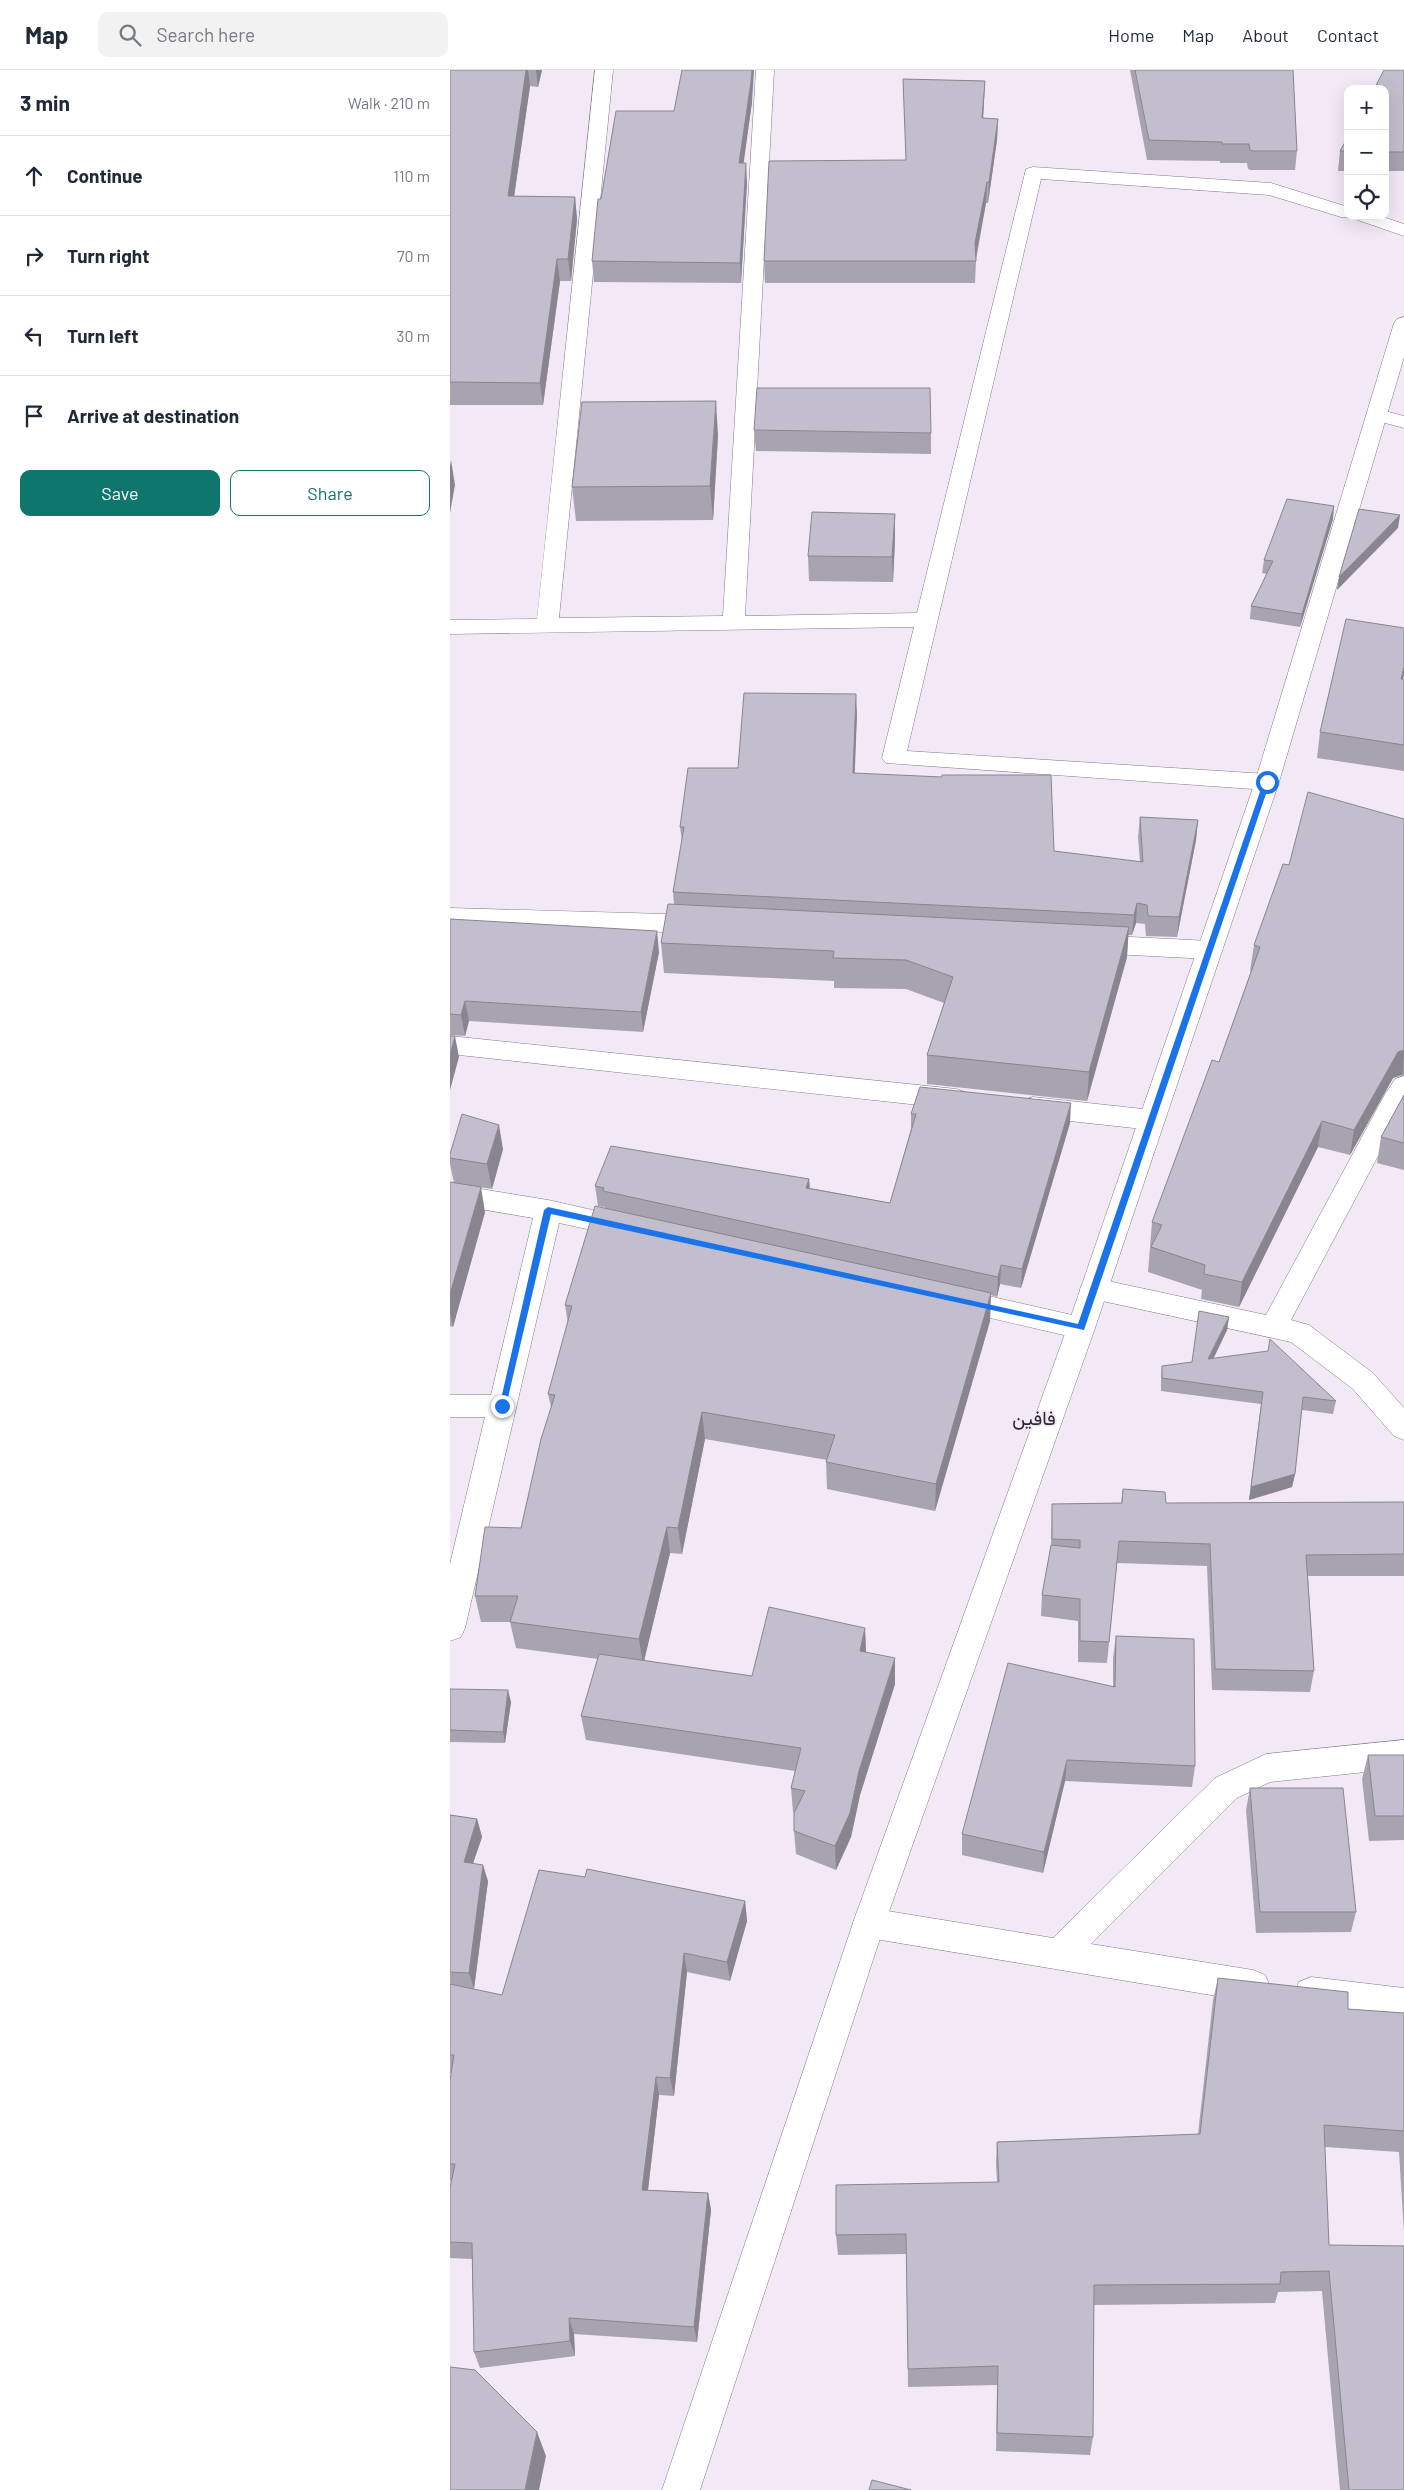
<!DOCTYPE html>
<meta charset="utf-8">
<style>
:root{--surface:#fff;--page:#f2f2f3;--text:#1f2937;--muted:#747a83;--line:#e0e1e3;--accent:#0f766e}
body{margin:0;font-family:Barlow,Vazirmatn,sans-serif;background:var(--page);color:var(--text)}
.controls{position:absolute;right:15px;top:15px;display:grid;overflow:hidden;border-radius:10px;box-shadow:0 5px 20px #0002}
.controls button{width:45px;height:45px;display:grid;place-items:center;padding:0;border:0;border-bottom:1px solid var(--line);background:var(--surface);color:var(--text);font:25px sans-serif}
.stop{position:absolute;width:15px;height:15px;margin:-11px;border:4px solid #1a73e8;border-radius:50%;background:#fff}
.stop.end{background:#1a73e8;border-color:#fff;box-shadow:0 1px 5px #0008}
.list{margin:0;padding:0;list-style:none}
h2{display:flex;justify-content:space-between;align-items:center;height:65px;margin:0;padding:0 20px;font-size:21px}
h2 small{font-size:16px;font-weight:400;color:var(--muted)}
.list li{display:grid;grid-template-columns:32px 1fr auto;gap:15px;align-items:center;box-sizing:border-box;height:80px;padding:0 20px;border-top:1px solid var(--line)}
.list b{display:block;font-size:19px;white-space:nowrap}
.list em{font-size:16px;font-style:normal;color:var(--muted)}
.actions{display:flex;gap:10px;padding:15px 20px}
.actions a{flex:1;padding:11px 0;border:1px solid var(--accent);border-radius:10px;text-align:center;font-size:18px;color:var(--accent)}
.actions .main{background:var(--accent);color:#fff}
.icon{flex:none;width:28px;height:28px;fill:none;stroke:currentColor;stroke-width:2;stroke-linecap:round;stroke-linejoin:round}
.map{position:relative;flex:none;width:954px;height:2420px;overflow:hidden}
header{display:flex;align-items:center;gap:30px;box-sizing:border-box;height:70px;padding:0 25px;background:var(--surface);border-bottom:1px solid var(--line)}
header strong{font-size:24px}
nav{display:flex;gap:28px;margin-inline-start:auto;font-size:18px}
.search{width:350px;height:45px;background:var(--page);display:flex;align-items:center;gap:12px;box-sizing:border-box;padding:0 18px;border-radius:10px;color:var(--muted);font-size:19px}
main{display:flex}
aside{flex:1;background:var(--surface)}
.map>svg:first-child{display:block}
</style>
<header>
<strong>Map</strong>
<div class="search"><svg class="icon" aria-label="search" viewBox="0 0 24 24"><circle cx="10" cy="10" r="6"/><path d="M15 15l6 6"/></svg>Search here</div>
<nav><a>Home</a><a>Map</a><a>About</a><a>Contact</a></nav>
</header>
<main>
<aside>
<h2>3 min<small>Walk · 210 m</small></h2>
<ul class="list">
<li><svg class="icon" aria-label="ahead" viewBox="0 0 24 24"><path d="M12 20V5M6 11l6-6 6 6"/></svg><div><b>Continue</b></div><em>110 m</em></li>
<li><svg class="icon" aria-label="right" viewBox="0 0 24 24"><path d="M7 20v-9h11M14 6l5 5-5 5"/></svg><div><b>Turn right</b></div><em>70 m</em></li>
<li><svg class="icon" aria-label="left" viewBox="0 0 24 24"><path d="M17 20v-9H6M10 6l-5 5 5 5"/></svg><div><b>Turn left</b></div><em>30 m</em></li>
<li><svg class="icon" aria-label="arrive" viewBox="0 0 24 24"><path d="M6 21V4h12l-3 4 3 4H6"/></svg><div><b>Arrive at destination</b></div></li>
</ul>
<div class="actions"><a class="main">Save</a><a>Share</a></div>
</aside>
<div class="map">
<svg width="954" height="2420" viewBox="0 0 954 2420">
<rect width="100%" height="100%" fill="#f2e8f6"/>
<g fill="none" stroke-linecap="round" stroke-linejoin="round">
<defs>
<g id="minor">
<polygon points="145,0 163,0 109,548 273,546 306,0 324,0 295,546 467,543 576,99 583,97 821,113 898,137 898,146 930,146 954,154 954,166 902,148 891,147 819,125 591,109 457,681 817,704 825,706 829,712 825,718 817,720 436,693 432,688 464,557 0,564 0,550 87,549"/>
<polygon points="927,339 954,346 954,358 920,349 917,345 920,341"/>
<polygon points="0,966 506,1019 515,1022 519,1029 515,1036 506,1039 0,984"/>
<polygon points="954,1006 954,1037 841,1250 859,1255 923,1303 954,1338 954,1370 944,1366 903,1319 841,1272 634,1227 630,1219 634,1211 644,1208 816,1245 934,1026 945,1009"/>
<polygon points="583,1027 702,1040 711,1043 715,1050 711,1057 702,1060 583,1047 574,1044 570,1037 574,1030"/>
<polygon points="0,1114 98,1130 178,1148 188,1151 192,1158 188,1165 178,1168 109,1153 15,1558 11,1567 0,1571 0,1494 35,1347 0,1347 0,1325 41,1325 83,1148 0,1134"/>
<polygon points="503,1218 631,1247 641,1250 645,1258 641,1266 631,1269 493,1237 489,1229 493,1221"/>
<polygon points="954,1670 954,1698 820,1712 787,1728 641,1874 803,1900 815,1905 820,1916 815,1927 803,1932 419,1868 407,1864 403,1853 407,1842 419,1838 603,1868 765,1708 816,1684"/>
<polygon points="861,1907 954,1918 954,1950 861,1939 849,1934 844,1923 849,1912"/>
</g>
<g id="tertiary">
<polygon points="0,838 251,845 260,848 263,854 260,860 251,863 0,856"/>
<polygon points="641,865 760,871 769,874 772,880 769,886 760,889 641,883 632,880 629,874 632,868"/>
</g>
<polygon id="secondary" points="954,247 954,287 829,712 645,1258 435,1853 250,2420 212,2420 403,1853 617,1258 805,712 944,253 947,249"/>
</defs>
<use href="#minor" stroke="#817986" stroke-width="1"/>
<use href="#tertiary" stroke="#817986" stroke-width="1"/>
<use href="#secondary" stroke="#817986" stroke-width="1"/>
<use href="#minor" fill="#fff" fill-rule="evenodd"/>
<use href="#tertiary" fill="#fff" fill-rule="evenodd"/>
<use href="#secondary" fill="#fff" fill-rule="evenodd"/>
</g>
<g fill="#a8a3b0">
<polygon points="0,0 92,0 88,17 80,16 64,126 125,127 127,149 121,211 110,211 93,335 0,335"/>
<polygon points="680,0 843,0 847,81 845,100 801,100 798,99 797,93 770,93 770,91 697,90"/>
<polygon points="954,0 954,101 935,101 935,19"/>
<polygon points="453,9 535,11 533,48 548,49 547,70 538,133 536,133 526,191 525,213 315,213 314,191 456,90"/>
<polygon points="302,32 293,93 297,112 291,213 144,212 142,191 151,129 224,41"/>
<polygon points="898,67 898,101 888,101 890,81"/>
<polygon points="304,360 481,363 481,384 306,381"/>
<polygon points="268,365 263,450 126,451 122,417"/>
<polygon points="445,444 445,469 443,512 359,511 358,486"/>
<polygon points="883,449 850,557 800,549 801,536 817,504 812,503 814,490"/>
<polygon points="954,558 954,604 953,609 954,609 954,701 867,688 870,662"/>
<polygon points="407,644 404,703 604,781 690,792 688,767 690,747 748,750 746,770 727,867 696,866 695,854 686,853 682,865 678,865 677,887 637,1031 477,1014 477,985 494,933 456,919 384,918 384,911 214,903 211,873 224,834 223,822 232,771 230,757 288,698"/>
<polygon points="954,749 954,1005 943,1008 900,1085 868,1077 789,1237 751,1229 752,1220 698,1202 702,1152 769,992 801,901 800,901 804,875 839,795"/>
<polygon points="0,849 209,882 193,962 19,951 15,966 0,965"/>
<polygon points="954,1025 954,1100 927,1093 931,1067"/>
<polygon points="461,1044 620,1053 571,1218 550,1214 547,1227 541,1225 540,1251 485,1441 377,1419 376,1392 377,1390 255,1369 232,1484 220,1483 194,1591 302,1606 415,1558 416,1582 445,1614 410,1725 401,1767 386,1800 346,1784 344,1761 344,1743 343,1742 341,1718 345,1701 136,1670 131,1646 148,1589 66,1578 60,1552 31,1552 25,1526 71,1458 101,1337 98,1324 118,1254 115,1235 155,1138 155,1137 148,1136 145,1116 359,1109 360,1118 440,1133 461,1059"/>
<polygon points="53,1079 42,1119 4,1113 0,1094 0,1084"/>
<polygon points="0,1112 35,1142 3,1257 0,1256"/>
<polygon points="779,1247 777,1260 763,1289 886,1331 883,1344 852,1340 845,1404 842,1417 799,1430 811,1334 711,1321 711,1309 712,1296 742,1292"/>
<polygon points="673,1419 716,1433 954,1432 954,1506 858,1506 864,1601 860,1622 762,1620 757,1496 667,1493 657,1593 628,1592 628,1551 591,1546 592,1525 601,1477 602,1434 671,1433"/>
<polygon points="666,1566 745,1696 742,1717 615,1711 593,1803 512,1785 512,1764 663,1616 663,1588"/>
<polygon points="0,1619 61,1632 55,1673 0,1672"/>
<polygon points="918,1685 954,1685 954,1770 919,1771 912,1709"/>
<polygon points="800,1718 906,1842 901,1862 806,1863 796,1740"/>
<polygon points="0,1745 27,1749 32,1767 23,1793 38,1811 24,1919 20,1919 52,1925 295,1831 297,1851 280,1911 237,1902 224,2026 209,2025 198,2120 258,2123 261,2140 247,2272 124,2264 125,2286 30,2298 24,2282 22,2189 0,2188 0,2118 1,2111 0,2111 0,2010 1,2003 0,2003"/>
<polygon points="768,1908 898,1939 954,1943 954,2163 949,2082 875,2077 879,2175 954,2420 890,2420 872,2221 828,2222 825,2233 644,2235 643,2367 640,2385 546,2381 547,2315 458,2317 457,2184 388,2185 386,2165 547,2112 546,2093 547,2072 748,2064 763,1930"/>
</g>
<g fill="#888590">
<polygon points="76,0 78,0 80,16 61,148 58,126"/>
<polygon points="86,0 92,0 88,17"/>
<polygon points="302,0 304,0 302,32 291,112 289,93"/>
<polygon points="535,11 534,32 532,69 532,48"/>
<polygon points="548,49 547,70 538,133 539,112"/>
<polygon points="296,93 297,112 291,213 290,193"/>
<polygon points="537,112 536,133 525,191 525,173"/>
<polygon points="125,127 127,149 121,211 118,189"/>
<polygon points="107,189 110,211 93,335 90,313"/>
<polygon points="266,331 268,365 263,450 260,416"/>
<polygon points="1,390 5,415 0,443 0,396"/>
<polygon points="884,436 883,449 850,557 852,544"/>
<polygon points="445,444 445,469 443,512 442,487"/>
<polygon points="950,445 948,458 887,520 889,507"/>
<polygon points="954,597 954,604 947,635 951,609"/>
<polygon points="406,624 407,644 404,723 403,703"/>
<polygon points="748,750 746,770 727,867 729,847"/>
<polygon points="687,833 686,853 682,865 684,845"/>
<polygon points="679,857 677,887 637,1031 639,1002"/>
<polygon points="207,861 209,882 193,962 191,942"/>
<polygon points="15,931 19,951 15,966 11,945"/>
<polygon points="5,966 9,987 0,1020 0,985"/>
<polygon points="954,980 953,1004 943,1008 900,1085 904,1060 948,982"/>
<polygon points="621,1033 620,1053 571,1218 572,1199"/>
<polygon points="872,1051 868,1077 789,1237 792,1212"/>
<polygon points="49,1055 53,1079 42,1119 37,1094"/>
<polygon points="359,1109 360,1129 356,1118"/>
<polygon points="31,1117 35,1142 3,1257 0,1243 0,1224"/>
<polygon points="551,1195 550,1214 547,1227 548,1207"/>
<polygon points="541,1223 540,1251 485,1441 486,1414"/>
<polygon points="779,1247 777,1260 757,1302 758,1289"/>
<polygon points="252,1342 255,1369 232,1484 228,1458"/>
<polygon points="845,1404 842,1417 799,1430 801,1417"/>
<polygon points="217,1457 220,1483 193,1595 189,1569"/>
<polygon points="415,1558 416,1584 410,1581"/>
<polygon points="445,1588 445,1614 410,1725 401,1767 386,1800 385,1776"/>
<polygon points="58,1620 61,1632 55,1673 53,1662"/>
<polygon points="617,1690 615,1711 593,1803 594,1782"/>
<polygon points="27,1749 32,1767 18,1808 14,1792"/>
<polygon points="33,1795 38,1811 24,1919 19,1903"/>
<polygon points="295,1831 297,1851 280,1911 277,1892"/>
<polygon points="234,1883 237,1902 224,2026 220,2008"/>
<polygon points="206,2007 209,2025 196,2137 192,2120"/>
<polygon points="258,2123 261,2140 247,2272 244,2257"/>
<polygon points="119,2248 124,2264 125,2286 120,2271"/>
<polygon points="87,2362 96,2386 89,2420 75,2420"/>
</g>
<g fill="#c3becd" stroke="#888590">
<polygon points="0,0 76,0 58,126 125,127 118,189 107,189 90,313 0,312"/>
<polygon points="232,0 302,0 301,12 289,93 296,93 290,193 142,191 148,129 151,129 166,41 224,41"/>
<polygon points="685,0 843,0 847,81 803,81 800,80 799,74 772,74 772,72 699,70"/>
<polygon points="934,0 954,0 954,82 935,82 935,19 924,19"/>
<polygon points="453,9 535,11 532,48 548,49 539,112 537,112 525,173 526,191 314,191 319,91 456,90"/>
<polygon points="898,67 898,81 890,81"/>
<polygon points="307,318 480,318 481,363 304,360"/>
<polygon points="266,331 260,416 122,417 132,332"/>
<polygon points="837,429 884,436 852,544 801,536 823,491 814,490"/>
<polygon points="909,439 950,445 889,507"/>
<polygon points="362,442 445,444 442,487 358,486"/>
<polygon points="896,549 954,558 954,597 951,609 954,609 954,675 870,662"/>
<polygon points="294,623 406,624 403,703 492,707 492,705 601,705 604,781 693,792 690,747 748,750 729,847 698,846 697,835 687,833 684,845 223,822 234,757 230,757 238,698 288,698"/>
<polygon points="858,722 954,749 954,980 948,982 904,1060 872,1051 792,1212 754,1204 755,1195 701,1177 712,1155 702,1152 762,990 769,992 810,877 804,875 833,794 839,795"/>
<polygon points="218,834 679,857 639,1002 477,985 503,907 456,890 383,888 384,881 211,873"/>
<polygon points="0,849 207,861 191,942 15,931 11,945 0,944"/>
<polygon points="0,966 5,966 0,985"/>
<polygon points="470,1017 621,1033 572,1199 551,1195 548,1207 153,1121 154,1118 145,1116 161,1076 359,1109 356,1118 440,1133 466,1044 461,1044"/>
<polygon points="954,1025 954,1073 931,1067"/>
<polygon points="12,1044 49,1055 37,1094 0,1088 0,1084"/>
<polygon points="0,1112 31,1117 0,1224"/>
<polygon points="145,1136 541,1223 486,1414 376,1392 385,1365 252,1342 228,1458 217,1457 189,1569 60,1552 68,1526 25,1526 35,1457 71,1458 91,1369 105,1325 98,1324 122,1236 115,1235"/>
<polygon points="749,1241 779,1247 758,1289 818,1281 820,1269 886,1331 853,1327 845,1404 801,1417 813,1322 712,1308 712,1296 742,1292"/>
<polygon points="673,1419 715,1422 716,1433 954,1432 954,1484 856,1485 864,1601 765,1599 760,1474 669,1471 659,1572 630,1571 630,1529 592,1525 601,1475 630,1478 630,1470 602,1469 602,1434 672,1433"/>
<polygon points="319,1537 415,1558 410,1581 445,1588 409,1701 400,1743 385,1776 344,1761 344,1743 355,1721 341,1718 351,1678 131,1646 149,1584 302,1606"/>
<polygon points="666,1566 744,1569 745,1696 617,1690 594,1782 512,1764 558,1593 665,1617"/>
<polygon points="0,1619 58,1620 53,1662 0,1660"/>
<polygon points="918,1685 954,1685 954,1746 925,1746"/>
<polygon points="800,1718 893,1718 906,1842 810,1842"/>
<polygon points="0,1745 27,1749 14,1792 33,1795 19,1903 0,1902"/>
<polygon points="137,1799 295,1831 277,1892 234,1883 220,2008 206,2007 192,2120 258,2123 244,2257 119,2248 120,2271 24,2282 22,2173 0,2172 0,2118 5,2094 0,2094 0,2010 4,1985 0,1985 0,1914 52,1925 89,1800 135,1807"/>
<polygon points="768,1908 898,1922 898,1939 954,1943 954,2061 874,2055 879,2175 954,2176 954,2420 899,2420 879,2201 831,2202 830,2214 644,2215 643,2367 547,2363 548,2296 458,2299 456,2164 386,2165 386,2115 549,2112 547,2072 750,2064"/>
<polygon points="0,2297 25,2300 87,2362 75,2420 0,2420"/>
<polygon points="422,2410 461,2420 419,2420"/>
</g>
<polygon fill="#1a73e8" points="814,710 820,712 634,1260 101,1144 56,1336 52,1339 49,1338 94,1140 98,1137 628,1254"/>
<g text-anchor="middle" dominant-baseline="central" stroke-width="4" stroke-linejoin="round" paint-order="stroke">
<g font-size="19" fill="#29262b" stroke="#f2e8f6">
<text x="584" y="1347">فافين</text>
</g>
</g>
</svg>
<div class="controls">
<button>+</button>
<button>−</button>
<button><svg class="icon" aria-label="locate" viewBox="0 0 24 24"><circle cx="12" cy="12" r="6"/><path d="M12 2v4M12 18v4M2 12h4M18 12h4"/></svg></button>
</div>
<div class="stop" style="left:817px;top:712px"></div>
<div class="stop end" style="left:52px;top:1336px"></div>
</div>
</main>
